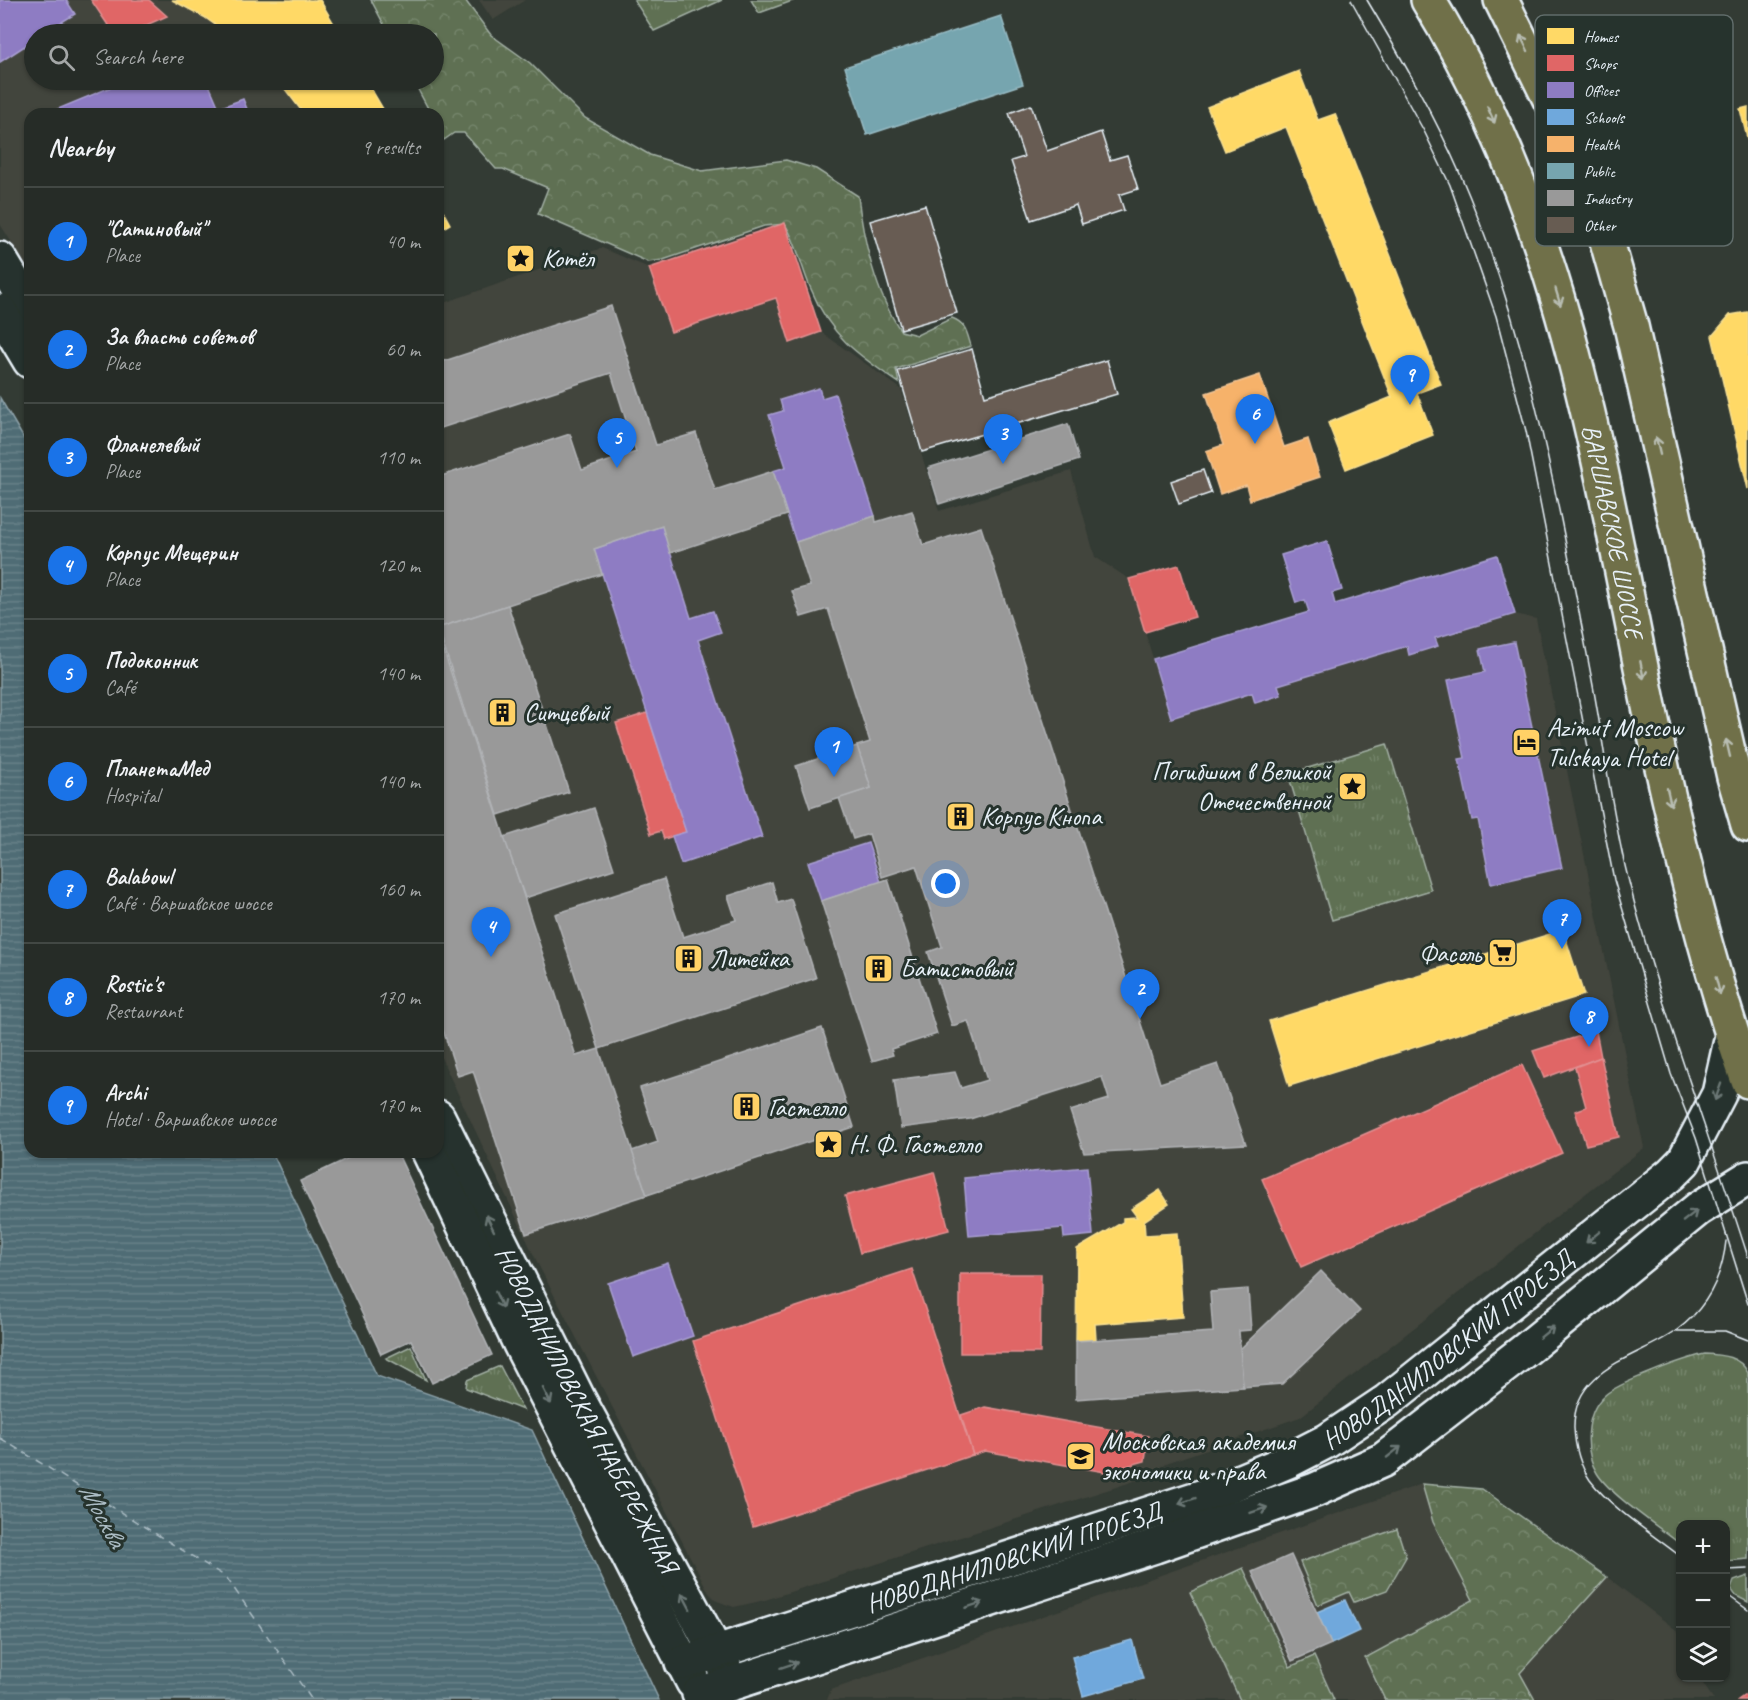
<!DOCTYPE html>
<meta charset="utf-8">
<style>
:root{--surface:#262c27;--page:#323833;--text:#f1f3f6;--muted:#a4a7a7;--line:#424844;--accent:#1a73e8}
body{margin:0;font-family:Caveat,sans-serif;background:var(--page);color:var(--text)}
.controls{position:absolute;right:18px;bottom:18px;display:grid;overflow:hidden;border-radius:12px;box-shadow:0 2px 4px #0004}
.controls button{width:54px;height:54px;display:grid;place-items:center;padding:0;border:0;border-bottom:2px solid var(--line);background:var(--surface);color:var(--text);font:30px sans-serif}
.you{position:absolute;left:946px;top:884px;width:21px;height:21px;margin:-15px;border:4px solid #fff;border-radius:50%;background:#1a73e8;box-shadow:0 0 0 9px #1a73e833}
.badge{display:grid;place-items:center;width:39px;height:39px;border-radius:50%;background:var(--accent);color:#fff;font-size:20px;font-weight:700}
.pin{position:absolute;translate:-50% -50px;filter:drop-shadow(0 2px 3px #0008)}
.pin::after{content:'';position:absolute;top:32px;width:21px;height:18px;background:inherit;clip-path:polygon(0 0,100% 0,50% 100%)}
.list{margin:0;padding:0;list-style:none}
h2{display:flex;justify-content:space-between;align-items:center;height:78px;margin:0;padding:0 24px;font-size:26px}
h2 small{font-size:20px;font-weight:400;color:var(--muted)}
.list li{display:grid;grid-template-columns:39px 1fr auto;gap:18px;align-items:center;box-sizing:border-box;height:108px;padding:0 24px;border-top:2px solid var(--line)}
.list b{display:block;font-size:22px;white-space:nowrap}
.list p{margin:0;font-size:20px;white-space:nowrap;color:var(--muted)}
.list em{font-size:20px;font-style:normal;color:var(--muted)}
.icon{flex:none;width:33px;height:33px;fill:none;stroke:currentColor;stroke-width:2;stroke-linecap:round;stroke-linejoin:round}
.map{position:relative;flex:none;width:1748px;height:1700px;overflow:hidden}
.search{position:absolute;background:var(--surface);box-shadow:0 2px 4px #0004;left:24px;top:24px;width:420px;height:66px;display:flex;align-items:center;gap:15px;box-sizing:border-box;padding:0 21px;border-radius:33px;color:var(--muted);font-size:22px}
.panel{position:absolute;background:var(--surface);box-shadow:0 2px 4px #0004;left:24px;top:108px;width:420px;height:1050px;border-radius:18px}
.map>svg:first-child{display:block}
</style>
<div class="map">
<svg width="1748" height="1700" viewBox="0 0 1748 1700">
<defs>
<pattern id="grass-tufts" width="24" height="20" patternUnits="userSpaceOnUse" patternTransform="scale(1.5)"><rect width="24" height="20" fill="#5e7052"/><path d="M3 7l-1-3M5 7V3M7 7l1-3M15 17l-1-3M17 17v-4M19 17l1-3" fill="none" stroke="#75856c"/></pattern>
<pattern id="forest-crowns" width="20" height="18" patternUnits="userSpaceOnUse" patternTransform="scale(1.5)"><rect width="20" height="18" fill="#5e7052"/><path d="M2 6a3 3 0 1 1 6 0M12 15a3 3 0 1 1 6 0" fill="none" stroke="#75856c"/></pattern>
<pattern id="water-rules" width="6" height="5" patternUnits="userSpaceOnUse" patternTransform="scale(1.5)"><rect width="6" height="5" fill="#4f6c75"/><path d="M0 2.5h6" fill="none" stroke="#688189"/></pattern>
</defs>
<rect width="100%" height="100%" fill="#333b34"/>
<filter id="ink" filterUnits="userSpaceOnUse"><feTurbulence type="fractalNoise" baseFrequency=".0167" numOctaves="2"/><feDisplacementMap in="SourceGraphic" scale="12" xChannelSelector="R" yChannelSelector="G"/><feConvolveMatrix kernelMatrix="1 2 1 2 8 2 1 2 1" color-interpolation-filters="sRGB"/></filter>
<g filter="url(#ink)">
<g fill="#43453d">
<polygon points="0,0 172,0 204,17 228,34 34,34 34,80 278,80 304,114 30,114 30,271 0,224"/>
<polygon points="479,0 525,0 493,20"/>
<polygon points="602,248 649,268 671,332 776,298 790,342 821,332 901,389 939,511 1071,471 1095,557 1129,579 1171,718 1252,693 1255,703 1281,695 1278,685 1407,646 1410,655 1438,646 1435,638 1515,614 1536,619 1644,1148 1300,1417 1166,1463 1150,1476 765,1600 734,1607 717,1601 709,1593 539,1266 438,1051 438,305"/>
<polygon points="1422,1484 1482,1489 1607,1577 1680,1633 1680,1678 1699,1678 1714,1700 827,1700 831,1690"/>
</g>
<g fill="url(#grass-tufts)" stroke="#a3b0a5" stroke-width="1.5">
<polygon points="634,0 722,0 654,31"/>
<polygon points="751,0 795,0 759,13"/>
<polygon points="1387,744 1431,890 1332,920 1288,774"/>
<polygon points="411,1346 426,1380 386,1358"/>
<path d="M1705 1354C1722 1355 1740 1356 1748 1373V1559L1726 1561V1524H1680V1544C1659 1527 1610 1495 1597 1473 1584 1452 1585 1413 1604 1396 1617 1383 1686 1358 1705 1354Z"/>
<polygon points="500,1366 523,1410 466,1388 467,1380"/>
<polygon points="1748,1576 1748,1602 1736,1596 1731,1589 1734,1581"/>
</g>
<g fill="url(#forest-crowns)" stroke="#a3b0a5" stroke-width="1.5">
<path d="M371 0H465L491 35 530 63 585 118 650 155 702 171 786 160 816 169 858 196C863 239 876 295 901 331L917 335 952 318C966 323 967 333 971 346L896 369 899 383C858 355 830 336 811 289 801 267 798 245 785 224L764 226 663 260 648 262 538 214 548 188 503 169H496L464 133H454L444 140 438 128V114H431L413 80H434V34H389Z"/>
<polygon points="1422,1484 1482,1489 1607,1577 1520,1673 1535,1700 1385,1700 1365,1658 1473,1600 1433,1522"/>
<polygon points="1397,1529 1406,1557 1387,1590 1354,1602 1349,1592 1318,1605 1300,1562"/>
<polygon points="1243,1568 1290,1667 1314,1656 1334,1700 1240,1700 1190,1592"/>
</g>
<polygon fill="url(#water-rules)" stroke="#8ca1a9" stroke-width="1.5" points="0,398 30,449 30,1152 272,1152 377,1376 532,1430 659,1700 0,1700"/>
<g fill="#ffd966" stroke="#f8e092" stroke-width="1.5">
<polygon points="172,0 320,0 340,34 228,34 204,17"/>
<polygon points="1299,71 1318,120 1335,114 1441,384 1417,393 1433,435 1346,469 1328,423 1392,397 1286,127 1225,151 1207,107"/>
<polygon points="278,80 366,80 386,114 304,114"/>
<polygon points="1748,107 1748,142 1740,109"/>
<polygon points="438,202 450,224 438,231"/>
<polygon points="1748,312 1748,489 1712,336 1730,315"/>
<polygon points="1563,930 1584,995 1289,1086 1269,1021"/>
<polygon points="1160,1190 1169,1204 1144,1221 1145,1235 1177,1233 1183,1317 1095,1324 1096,1340 1076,1341 1077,1249 1123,1222 1123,1218 1137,1217 1131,1209"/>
</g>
<g fill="#e06666" stroke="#e29092" stroke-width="1.5">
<polygon points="91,0 149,0 167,16 126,34 114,34"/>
<polygon points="785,223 821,332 790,343 776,298 671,332 649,268"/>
<polygon points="1179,565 1195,617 1145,632 1129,579"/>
<polygon points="647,713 686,832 664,839 661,831 651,834 616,723"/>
<polygon points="1596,1031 1601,1057 1544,1078 1533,1051"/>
<polygon points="1601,1057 1619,1137 1586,1145 1575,1111 1586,1107 1575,1067"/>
<polygon points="1522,1065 1562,1153 1301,1267 1262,1179"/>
<polygon points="934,1172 949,1230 860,1253 845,1196"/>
<polygon points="912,1269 973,1455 753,1527 693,1341"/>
<polygon points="960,1274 1041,1274 1040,1353 960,1353"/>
<polygon points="985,1407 1148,1436 1145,1461 1105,1472 985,1451 973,1455 961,1415"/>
<polygon points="1748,1693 1748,1700 1738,1700"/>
</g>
<g fill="#8e7cc3" stroke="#a99fd3" stroke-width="1.5">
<polygon points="0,0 66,0 75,14 42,34 34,34 34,40 0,62"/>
<polygon points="128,80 207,80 219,108 243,99 249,114 55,114 53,111"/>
<polygon points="819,388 822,398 835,394 875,516 796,542 773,471 786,467 769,415 783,411 780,400"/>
<polygon points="662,526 691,618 713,611 721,632 698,640 762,837 681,864 672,836 686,832 594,549"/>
<polygon points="1327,541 1342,590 1332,593 1335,604 1497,555 1515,614 1435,638 1438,646 1409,655 1407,646 1278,685 1281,695 1255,703 1252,693 1171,718 1153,659 1309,612 1305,600 1296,603 1281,555"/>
<polygon points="1514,642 1562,868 1491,884 1478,819 1472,820 1459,759 1465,758 1448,680 1485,672 1480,649"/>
<polygon points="868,843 881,882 821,901 808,862"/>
<polygon points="1087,1167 1093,1235 1064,1238 1063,1228 969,1236 964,1178"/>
<polygon points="668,1263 693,1336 633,1357 608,1283"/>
</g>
<g fill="#6fa8dc" stroke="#93bee4" stroke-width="1.5">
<polygon points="1345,1600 1359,1631 1331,1644 1317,1612"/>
<polygon points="1132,1640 1143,1679 1083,1696 1072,1657"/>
</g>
<polygon fill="#f6b26b" stroke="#f2c595" stroke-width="1.5" points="1260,375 1284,447 1308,439 1320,477 1250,500 1246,485 1220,494 1206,451 1223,445 1206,393"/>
<polygon fill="#76a5af" stroke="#98bcc5" stroke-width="1.5" points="1001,16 1023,84 867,135 845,67"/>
<g fill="#999" stroke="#b1b3b6" stroke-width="1.5">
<polygon points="611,306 656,445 696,433 715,490 773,471 787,515 670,553 662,526 594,549 602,574 438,628 438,477 570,434 582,470 636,452 611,373 438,429 438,363"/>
<polygon points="1068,424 1079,460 939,504 928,468"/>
<polygon points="912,511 923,545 981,527 1160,1083 1218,1064 1246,1144 1084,1153 1070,1111 1109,1099 1102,1077 970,1119 901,1128 894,1080 955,1072 961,1088 987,1080 968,1021 952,1026 928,952 942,947 916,866 882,877 869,834 853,839 839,798 871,788 857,746 870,742 828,609 801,617 792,591 810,586 796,542 875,516 876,522"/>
<polygon points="508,605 569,792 498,815 438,628"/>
<polygon points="438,633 576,1056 599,1049 647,1195 526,1234 473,1071 458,1076 438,1015"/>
<polygon points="857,746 871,788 810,808 796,766"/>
<polygon points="594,808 614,869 525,898 504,837"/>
<polygon points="664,879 683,937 736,920 728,896 772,882 778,903 791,899 816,978 599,1049 555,914"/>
<polygon points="888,879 937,1034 891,1049 893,1055 872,1061 821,901"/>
<polygon points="822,1028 854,1127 647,1195 632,1151 658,1142 640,1088"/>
<polygon points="361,1152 397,1152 492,1355 432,1383 411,1340 381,1354 300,1181"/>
<polygon points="1321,1271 1360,1311 1282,1384 1243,1387 1240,1349"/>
<polygon points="1248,1289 1251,1330 1239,1331 1243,1387 1076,1399 1076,1341 1213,1332 1210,1292"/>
<polygon points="1291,1555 1331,1644 1292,1661 1252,1572"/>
</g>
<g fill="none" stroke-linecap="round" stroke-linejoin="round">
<polyline stroke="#abbcc4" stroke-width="1.5" stroke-dasharray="8 6" stroke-linecap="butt" points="0,1438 226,1577 312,1700"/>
</g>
<g fill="#675c52" stroke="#e8f1f8" stroke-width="1.5">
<polygon points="1031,105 1047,151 1101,132 1110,160 1127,155 1138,189 1119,195 1124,210 1082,224 1076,205 1031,220 1011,161 1024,157 1009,113"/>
<polygon points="925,205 957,313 901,329 870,221"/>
<polygon points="972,349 985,396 1107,360 1117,394 922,452 898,371"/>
<polygon points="1203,470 1211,493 1179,504 1171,481"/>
</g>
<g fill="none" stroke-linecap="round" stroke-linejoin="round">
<defs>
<g id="secondary">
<polyline points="0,259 30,309"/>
<polyline points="0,311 30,361"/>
<path id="s1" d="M438 1117 578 1398 725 1669"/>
<polyline points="429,1152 520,1344 693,1682"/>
<path id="s2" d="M682 1663 1207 1495 1288 1461 1327 1441 1387 1401 1671 1174 1684 1161 1719 1094 1732 1036"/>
<polyline points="699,1694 1155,1546 1315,1490 1383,1460 1525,1350 1698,1209 1748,1178"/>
</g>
<g id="primary">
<path id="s3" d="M1428 0C1570 230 1601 482 1656 740 1681 855 1709 970 1748 1081"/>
<polyline points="1501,0 1569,138 1604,231 1631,326 1734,777 1748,825"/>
</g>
</defs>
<use href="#secondary" stroke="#e8f1f8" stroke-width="38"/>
<use href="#primary" stroke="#e8f1f8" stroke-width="38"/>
<use href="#secondary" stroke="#26332d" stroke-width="33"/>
<use href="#primary" stroke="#70704a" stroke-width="33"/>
<g stroke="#e8f1f8" stroke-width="1.5">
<polyline points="1351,0 1424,131 1450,185 1496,316 1526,431 1614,880 1671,1074 1696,1138 1748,1304"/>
<path d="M1367 0C1401 57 1434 114 1461 176 1529 334 1559 507 1591 675 1604 742 1611 812 1628 878 1660 1006 1708 1131 1748 1257"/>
<polyline points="1677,1331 1725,1331 1748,1340"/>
<path d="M1680 1556C1652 1534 1611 1508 1590 1480 1579 1464 1575 1446 1574 1428 1573 1366 1641 1357 1677 1330 1707 1308 1722 1277 1726 1241"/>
<polyline points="1726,1570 1748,1569"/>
<polyline points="1726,1594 1748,1610"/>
</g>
</g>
<defs><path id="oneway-shaft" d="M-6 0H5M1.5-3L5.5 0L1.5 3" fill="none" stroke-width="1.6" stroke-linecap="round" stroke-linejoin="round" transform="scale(1.5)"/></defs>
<g stroke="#b8bdb2">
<use href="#oneway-shaft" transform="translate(1524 43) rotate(-117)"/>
<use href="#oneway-shaft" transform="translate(1491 115) rotate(66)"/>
<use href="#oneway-shaft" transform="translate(1558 297) rotate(73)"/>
<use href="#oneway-shaft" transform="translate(1658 446) rotate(-103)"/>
<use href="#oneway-shaft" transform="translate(1642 670) rotate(79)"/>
<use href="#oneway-shaft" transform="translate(1728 748) rotate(-103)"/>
<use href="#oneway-shaft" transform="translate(1669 797) rotate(77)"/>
<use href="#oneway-shaft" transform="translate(1718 986) rotate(75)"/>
</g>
<g stroke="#6a7674">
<use href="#oneway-shaft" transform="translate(1718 1092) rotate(110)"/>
<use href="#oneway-shaft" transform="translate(1690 1216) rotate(-38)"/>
<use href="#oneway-shaft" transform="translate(490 1223) rotate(-116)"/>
<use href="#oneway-shaft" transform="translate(1593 1237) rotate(141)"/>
<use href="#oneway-shaft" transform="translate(499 1300) rotate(65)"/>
<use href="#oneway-shaft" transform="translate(1547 1332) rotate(-39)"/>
<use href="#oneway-shaft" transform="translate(547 1396) rotate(63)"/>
<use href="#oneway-shaft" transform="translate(1394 1452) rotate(-38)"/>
<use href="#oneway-shaft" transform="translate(1187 1501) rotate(161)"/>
<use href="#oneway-shaft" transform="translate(1259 1510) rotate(-19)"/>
<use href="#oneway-shaft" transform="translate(686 1601) rotate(-118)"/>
<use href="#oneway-shaft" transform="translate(974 1605) rotate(-18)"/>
<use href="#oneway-shaft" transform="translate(789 1665) rotate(-18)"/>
</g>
</g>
<defs>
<symbol id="sight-square" viewBox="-11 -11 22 22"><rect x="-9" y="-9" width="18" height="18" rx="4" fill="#ffd166" stroke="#26332d"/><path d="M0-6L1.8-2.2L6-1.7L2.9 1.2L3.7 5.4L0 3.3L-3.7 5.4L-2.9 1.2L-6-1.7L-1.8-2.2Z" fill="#111"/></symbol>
<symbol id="building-square" viewBox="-11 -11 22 22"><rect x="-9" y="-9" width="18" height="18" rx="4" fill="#ffd166" stroke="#26332d"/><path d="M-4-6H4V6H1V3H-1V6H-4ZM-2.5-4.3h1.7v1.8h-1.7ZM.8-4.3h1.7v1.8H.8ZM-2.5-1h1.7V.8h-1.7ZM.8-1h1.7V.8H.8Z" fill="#111"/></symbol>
<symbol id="hotel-square" viewBox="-11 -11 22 22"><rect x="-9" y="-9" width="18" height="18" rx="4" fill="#ffd166" stroke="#26332d"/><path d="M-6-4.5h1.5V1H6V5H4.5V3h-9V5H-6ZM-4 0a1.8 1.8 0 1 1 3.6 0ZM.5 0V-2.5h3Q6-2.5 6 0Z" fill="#111"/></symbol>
<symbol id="supermarket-square" viewBox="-11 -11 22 22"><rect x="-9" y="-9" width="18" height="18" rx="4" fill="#ffd166" stroke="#26332d"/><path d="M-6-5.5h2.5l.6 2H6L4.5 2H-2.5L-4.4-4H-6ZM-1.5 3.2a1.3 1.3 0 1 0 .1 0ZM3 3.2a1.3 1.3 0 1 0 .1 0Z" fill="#111"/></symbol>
<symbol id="university-square" viewBox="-11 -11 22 22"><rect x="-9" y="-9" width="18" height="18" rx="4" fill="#ffd166" stroke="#26332d"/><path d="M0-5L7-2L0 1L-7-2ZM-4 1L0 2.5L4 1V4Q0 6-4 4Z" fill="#111"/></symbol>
</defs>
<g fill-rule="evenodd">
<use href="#sight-square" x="504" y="242" width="33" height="33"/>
<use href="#building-square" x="486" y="696" width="33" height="33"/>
<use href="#hotel-square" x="1510" y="726" width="33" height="33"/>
<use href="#sight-square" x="1336" y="770" width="33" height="33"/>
<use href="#building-square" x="944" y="800" width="33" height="33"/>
<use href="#supermarket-square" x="1486" y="936" width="33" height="33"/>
<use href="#building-square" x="672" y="942" width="33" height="33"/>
<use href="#building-square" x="862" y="952" width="33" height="33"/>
<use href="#building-square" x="730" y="1090" width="33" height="33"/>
<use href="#sight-square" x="812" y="1128" width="33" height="33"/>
<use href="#university-square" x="1064" y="1440" width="33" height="33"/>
</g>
<g text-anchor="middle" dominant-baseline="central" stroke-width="6" stroke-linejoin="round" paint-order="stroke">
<g font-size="26" fill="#e8f1f8" stroke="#26332d" text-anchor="start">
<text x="542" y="258">Котёл</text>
<text x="524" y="712">Ситцевый</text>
<text x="1547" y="727">Azimut Moscow<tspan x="1547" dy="30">Tulskaya Hotel</tspan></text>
<text x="1331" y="771" text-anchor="end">Погибшим в Великой<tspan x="1331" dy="30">Отечественной</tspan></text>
<text x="981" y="816">Корпус Кнопа</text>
<text x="1481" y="953" text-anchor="end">Фасоль</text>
<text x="710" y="958">Литейка</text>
<text x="900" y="968">Батистовый</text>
<text x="768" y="1107">Гастелло</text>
<text x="849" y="1144">Н. Ф. Гастелло</text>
<text x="1102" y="1441">Московская академия<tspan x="1102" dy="30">экономики и права</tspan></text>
</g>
<g font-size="26" fill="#e8f1f8" stroke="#26332d">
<text stroke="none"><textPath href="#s3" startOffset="566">ВАРШАВСКОЕ ШОССЕ</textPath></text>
<text stroke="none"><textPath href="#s2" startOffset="834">НОВОДАНИЛОВСКИЙ ПРОЕЗД</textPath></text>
<text stroke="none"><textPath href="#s1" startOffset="328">НОВОДАНИЛОВСКАЯ НАБЕРЕЖНАЯ</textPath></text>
<text stroke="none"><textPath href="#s2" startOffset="348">НОВОДАНИЛОВСКИЙ ПРОЕЗД</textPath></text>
</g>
<g font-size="27" font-style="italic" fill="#abbcc4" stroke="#26332d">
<text transform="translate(103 1515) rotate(61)">Москва</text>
</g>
</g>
<rect x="1535" y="15" width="198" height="231" rx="9" fill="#26332d" stroke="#606c6a" stroke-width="1.5"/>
<rect x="1547" y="28" width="27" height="16" fill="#ffd966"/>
<rect x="1547" y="55" width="27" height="16" fill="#e06666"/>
<rect x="1547" y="82" width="27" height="16" fill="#8e7cc3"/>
<rect x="1547" y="109" width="27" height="16" fill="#6fa8dc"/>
<rect x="1547" y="136" width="27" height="16" fill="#f6b26b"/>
<rect x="1547" y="163" width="27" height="16" fill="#76a5af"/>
<rect x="1547" y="190" width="27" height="16" fill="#999"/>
<rect x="1547" y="217" width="27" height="16" fill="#675c52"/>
<g font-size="16" fill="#e8f1f8">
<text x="1584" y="42">Homes</text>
<text x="1584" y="69">Shops</text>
<text x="1584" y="96">Offices</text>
<text x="1584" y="123">Schools</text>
<text x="1584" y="150">Health</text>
<text x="1584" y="177">Public</text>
<text x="1584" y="204">Industry</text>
<text x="1584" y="231">Other</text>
</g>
</svg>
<div class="controls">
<button>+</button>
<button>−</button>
<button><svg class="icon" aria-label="layers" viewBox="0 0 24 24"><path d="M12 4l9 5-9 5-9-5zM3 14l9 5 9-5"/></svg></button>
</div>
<div class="you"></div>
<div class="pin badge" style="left:834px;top:777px">1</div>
<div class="pin badge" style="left:1140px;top:1019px">2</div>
<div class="pin badge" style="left:1003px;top:464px">3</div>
<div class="pin badge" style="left:491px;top:957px">4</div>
<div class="pin badge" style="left:617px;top:468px">5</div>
<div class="pin badge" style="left:1255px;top:444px">6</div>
<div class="pin badge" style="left:1562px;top:949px">7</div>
<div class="pin badge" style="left:1589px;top:1047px">8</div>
<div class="pin badge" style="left:1410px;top:405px">9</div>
<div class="search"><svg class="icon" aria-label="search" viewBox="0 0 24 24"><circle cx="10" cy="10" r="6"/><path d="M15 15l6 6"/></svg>Search here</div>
<section class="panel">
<h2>Nearby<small>9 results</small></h2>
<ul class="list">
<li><span class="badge">1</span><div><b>&quot;Сатиновый&quot;</b><p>Place</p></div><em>40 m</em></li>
<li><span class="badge">2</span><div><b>За власть советов</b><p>Place</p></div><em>60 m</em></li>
<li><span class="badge">3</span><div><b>Фланелевый</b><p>Place</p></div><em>110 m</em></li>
<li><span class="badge">4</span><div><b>Корпус Мещерин</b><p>Place</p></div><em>120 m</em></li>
<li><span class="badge">5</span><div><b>Подоконник</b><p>Café</p></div><em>140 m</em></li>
<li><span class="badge">6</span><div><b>ПланетаМед</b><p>Hospital</p></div><em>140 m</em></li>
<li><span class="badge">7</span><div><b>Balabowl</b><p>Café · Варшавское шоссе</p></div><em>160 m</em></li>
<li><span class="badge">8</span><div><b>Rostic's</b><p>Restaurant</p></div><em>170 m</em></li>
<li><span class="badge">9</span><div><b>Archi</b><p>Hotel · Варшавское шоссе</p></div><em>170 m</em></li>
</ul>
</section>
</div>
